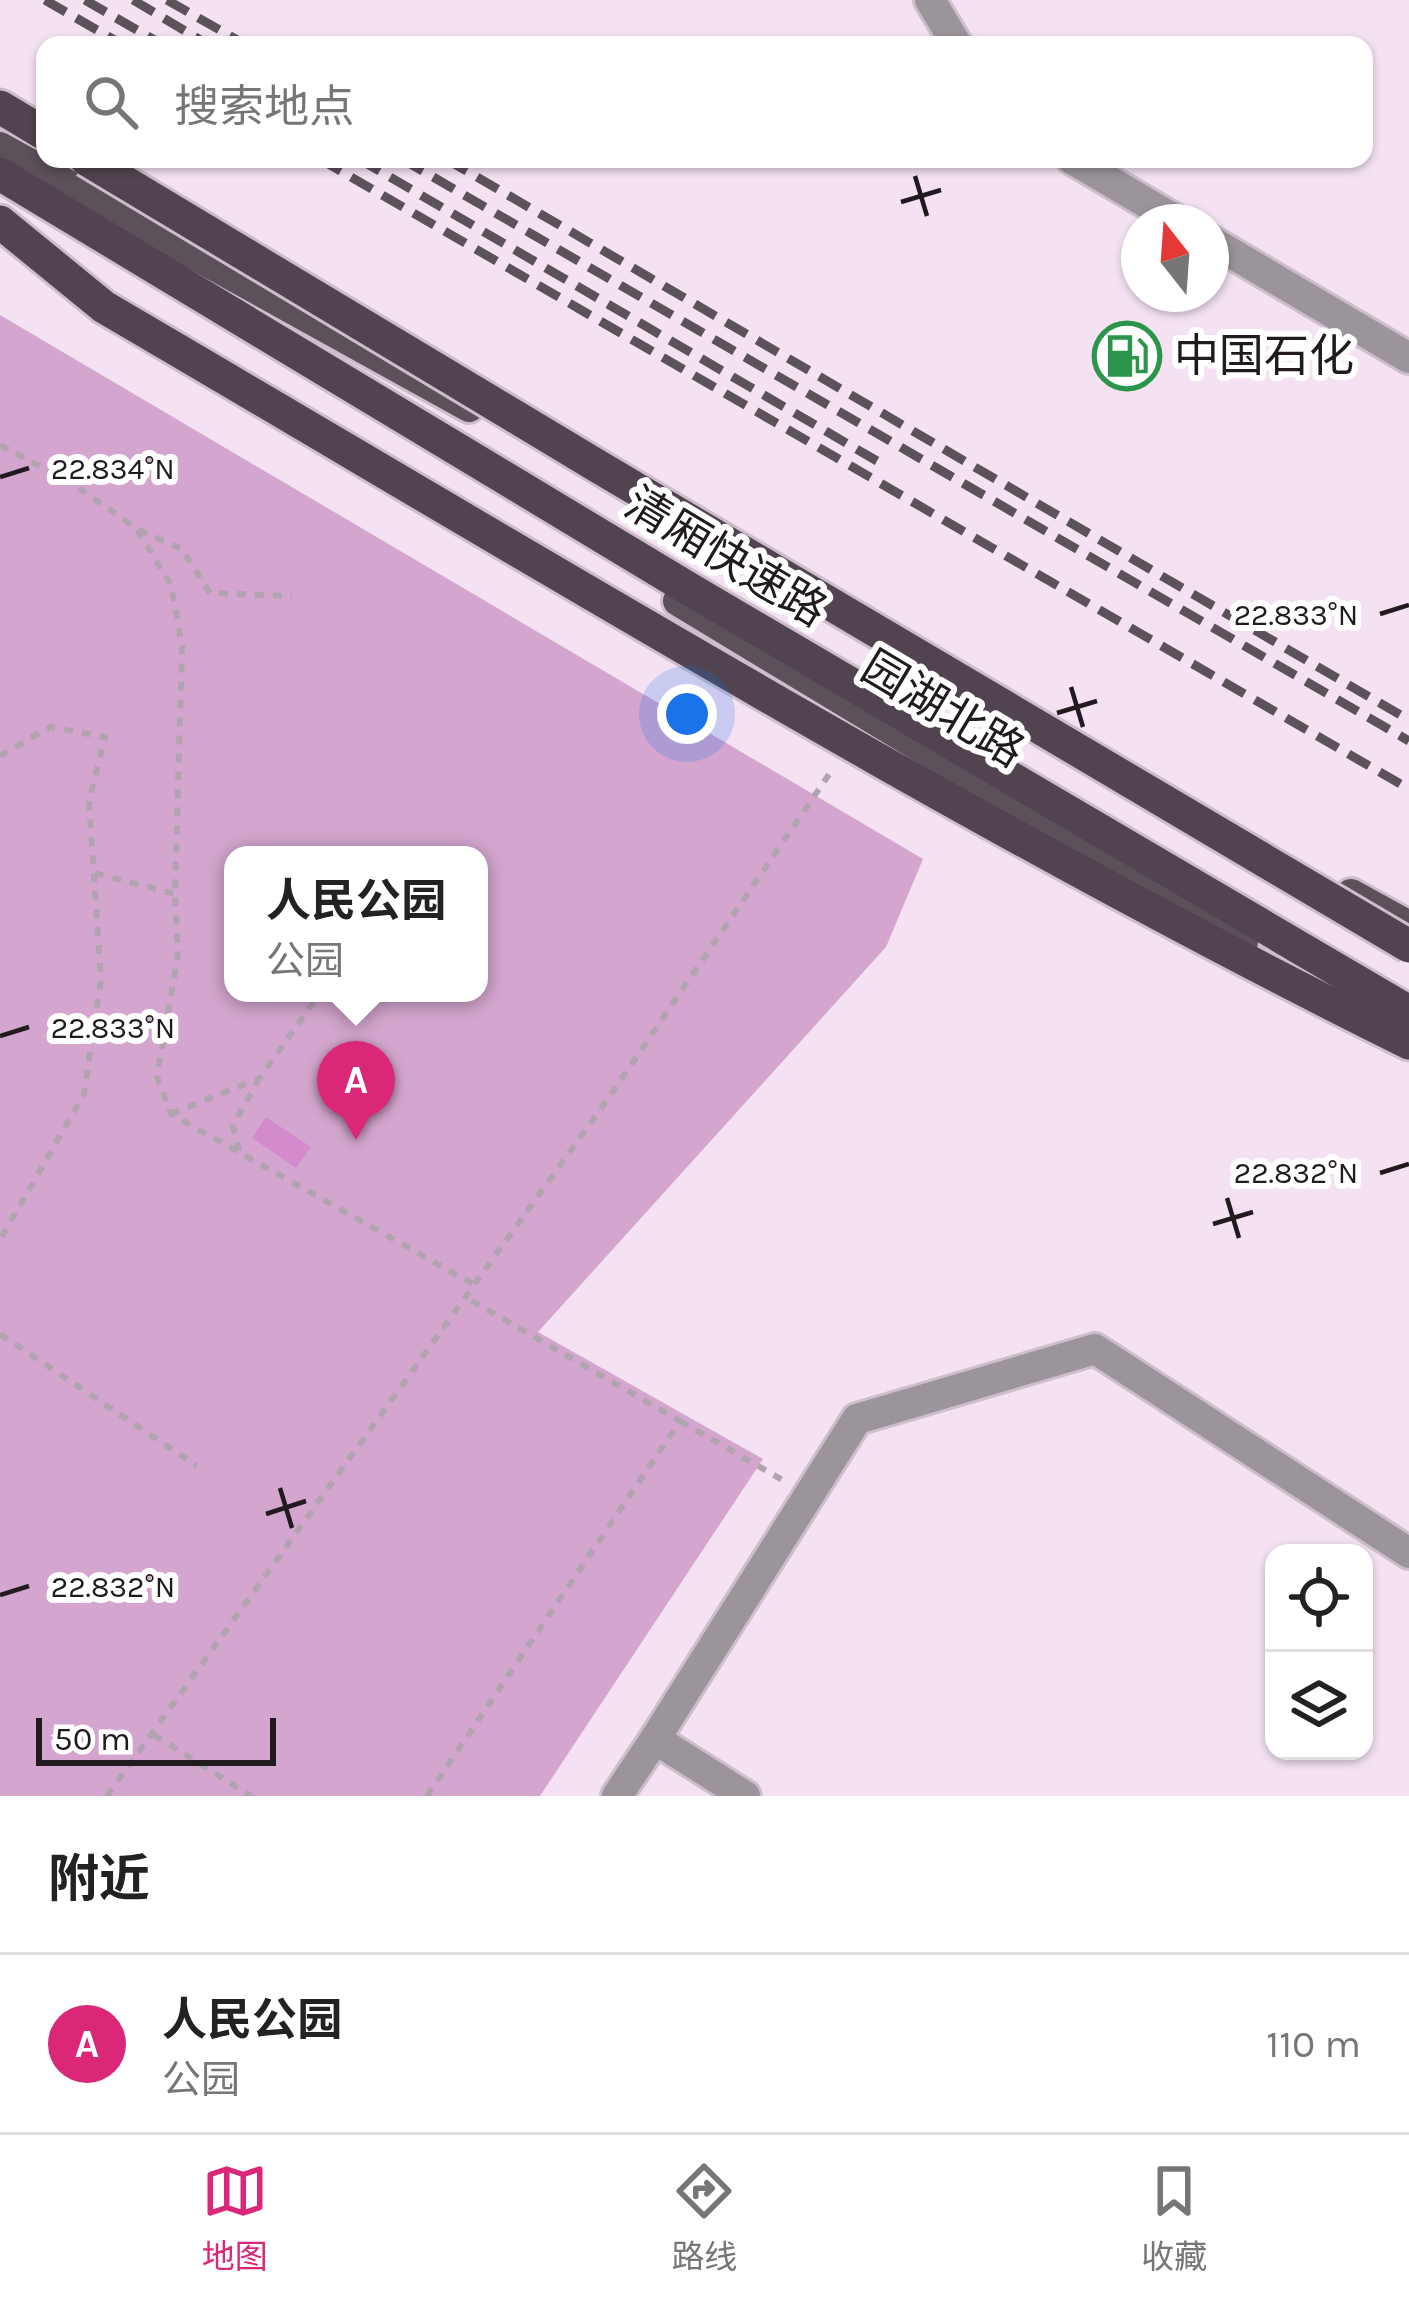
<!DOCTYPE html>
<html lang="zh">
<meta charset="utf-8">
<style>
:root{--surface:#fff;--page:#f6f6f6;--text:#222;--muted:#767676;--line:#e0e0e0;--accent:#db2777}
body{margin:0;font-family:Karla,"Noto Sans SC",sans-serif;background:var(--page);color:var(--text)}
.controls{position:absolute;right:36px;bottom:36px;display:grid;overflow:hidden;border-radius:24px;box-shadow:0 3px 9px #0004}
.controls button{width:108px;height:108px;display:grid;place-items:center;padding:0;border:0;border-bottom:3px solid var(--line);background:var(--surface);color:var(--text);font:60px sans-serif}
.compass{position:absolute;left:1121px;top:204px;width:108px;height:108px;border-radius:50%;background:var(--surface);box-shadow:0 3px 9px #0004;rotate:343deg}
.scale{position:absolute;left:36px;bottom:30px;width:240px;box-sizing:border-box;padding-left:12px;border:6px solid #211b20;border-top:0;font-size:33px;line-height:42px;white-space:nowrap;color:#211b20;-webkit-text-stroke:9px #fff;paint-order:stroke}
.you{position:absolute;left:687px;top:714px;width:42px;height:42px;margin:-30px;border:9px solid #fff;border-radius:50%;background:#1a73e8;box-shadow:0 0 0 18px #1a73e833}
.badge{display:grid;place-items:center;width:78px;height:78px;border-radius:50%;background:var(--accent);color:#fff;font-size:39px;font-weight:700}
.pin{position:absolute;translate:-50% -99px;filter:drop-shadow(0 3px 6px #0008)}
.pin::after{content:'';position:absolute;top:63px;width:42px;height:36px;background:inherit;clip-path:polygon(0 0,100% 0,50% 100%)}
.popup{position:absolute;left:224px;top:846px;width:264px;height:156px;box-sizing:border-box;display:grid;place-content:center;border-radius:24px;background:var(--surface);filter:drop-shadow(0 3px 9px #0005);font-size:39px;white-space:nowrap;color:var(--muted)}
.popup b{font-size:45px;color:var(--text)}
.popup::after{content:'';position:absolute;left:50%;top:100%;margin-left:-24px;border:24px solid transparent;border-top-color:var(--surface)}
.list{margin:0;padding:0;list-style:none}
h2{display:flex;justify-content:space-between;align-items:center;height:156px;margin:0;padding:0 48px;font-size:51px}
h2 small{font-size:39px;font-weight:400;color:var(--muted)}
.list li{display:grid;grid-template-columns:78px 1fr auto;gap:36px;align-items:center;box-sizing:border-box;height:180px;padding:0 48px;border-top:3px solid var(--line)}
.list b{display:block;font-size:45px;white-space:nowrap}
.list p{margin:0;font-size:39px;white-space:nowrap;color:var(--muted)}
.list em{font-size:39px;font-style:normal;color:var(--muted)}
.icon{flex:none;width:66px;height:66px;fill:none;stroke:currentColor;stroke-width:2;stroke-linecap:round;stroke-linejoin:round}
.map{position:relative;flex:none;width:1409px;height:1796px;overflow:hidden}
.search{position:absolute;background:var(--surface);box-shadow:0 3px 9px #0004;left:36px;right:36px;top:36px;height:132px;display:flex;align-items:center;gap:30px;box-sizing:border-box;padding:0 42px;border-radius:24px;color:var(--muted);font-size:45px}
.sheet{height:336px;background:var(--surface)}
nav{display:flex;justify-content:space-around;align-items:center;box-sizing:border-box;height:168px;border-top:3px solid var(--line);background:var(--surface);font-size:33px;color:var(--muted)}
nav a{display:grid;justify-items:center;gap:6px}
nav .on{color:var(--accent)}
.map>svg:first-child{display:block}
</style>
<div class="map">
<svg width="1409" height="1796" viewBox="0 0 1409 1796">
<rect width="100%" height="100%" fill="#f4e2f2"/>
<path fill="#d4a6cf" fill-rule="evenodd" d="M0 315 923 859 886 947 538 1332 763 1459 540 1796H0ZM233 855H479V993H233Z"/>
<polygon fill="#d38bcd" points="266,1117 311,1147 296,1168 252,1138"/>
<g fill="none" stroke-linecap="round" stroke-linejoin="round">
<defs>
<g id="minor">
<polyline points="655,1739 857,1419 1095,1349 1409,1553"/>
<polyline points="617,1796 655,1739 745,1796"/>
</g>
<g id="tertiary">
<polyline points="930,0 957,45"/>
<polyline points="1072,159 1179,222"/>
<polyline points="1211,241 1409,358"/>
</g>
<g id="primary">
<polyline points="0,147 469,407"/>
<polyline points="678,601 1243,942"/>
<polyline points="1351,894 1409,926"/>
</g>
<g id="trunk">
<polyline points="0,107 45,134"/>
<polyline points="0,174 691,590 1409,1012"/>
<path d="M0 222 104 307C535 559 961 821 1409 1043"/>
</g>
</defs>
<use href="#minor" stroke="#cebecc" stroke-width="36"/>
<use href="#tertiary" stroke="#cebecc" stroke-width="36"/>
<use href="#primary" stroke="#cebecc" stroke-width="36"/>
<use href="#trunk" stroke="#cebecc" stroke-width="39"/>
<g stroke="#b2a3b0" stroke-width="6" stroke-dasharray="9 9" stroke-linecap="butt">
<polyline points="0,445 70,482 136,528 171,585 182,646 175,894 178,954 157,1077 171,1114 475,1285"/>
<polyline points="139,530 182,549 210,593 292,596"/>
<polyline points="0,756 50,727 105,737 89,802 101,979 84,1094 0,1240"/>
<polyline points="95,873 175,894"/>
<polyline points="171,1114 260,1078 320,993"/>
<polyline points="239,1151 233,1125 258,1081"/>
<polyline points="0,1334 197,1466"/>
<polyline points="680,1421 786,1482"/>
<polyline points="154,1735 251,1796"/>
<polyline points="107,1796 607,1100 832,770"/>
<polyline points="427,1796 680,1421 467,1298"/>
</g>
<use href="#minor" stroke="#9b949a" stroke-width="30"/>
<use href="#tertiary" stroke="#9b949a" stroke-width="30"/>
<use href="#primary" stroke="#5c505b" stroke-width="30"/>
<use href="#trunk" stroke="#514450" stroke-width="33"/>
<g stroke="#5c525a" stroke-width="9" stroke-dasharray="24 12" stroke-linecap="butt">
<polyline points="45,0 123,45"/>
<polyline points="85,0 163,45"/>
<polyline points="133,0 209,45"/>
<polyline points="167,0 246,45"/>
<polyline points="320,159 1409,789"/>
<polyline points="359,159 877,461"/>
<polyline points="402,159 1409,741"/>
<polyline points="446,159 1409,720"/>
</g>
<defs>
<polyline id="trunk-bridge" points="86,159 599,467 1409,946"/>
</defs>
<use href="#trunk-bridge" stroke="#cebecc" stroke-width="39" stroke-linecap="butt"/>
<use href="#trunk-bridge" stroke="#514450" stroke-width="33"/>
</g>
<path fill="none" stroke="#211b20" stroke-width="4.5" d="M915 176 927 216M901 202 941 190M0 477 29 468M1380 614 1409 605M1071 687 1083 727M1057 713 1097 701M0 1036 29 1027M1380 1173 1409 1164M1227 1198 1239 1238M1213 1224 1253 1212M280 1488 292 1528M266 1514 306 1501M0 1595 29 1586"/>
<defs>
<symbol id="fuel-ring" viewBox="-11 -11 22 22"><circle r="9.5" fill="#fff" stroke="#2c954c" stroke-width="1.5"/><path d="M-5.5-6h7V0h2V4h1.3V-2.5L3-4.5l.8-.8L6-3V5H2.5V1h-1V6h-7ZM-4.2-4.7v3.2H.2V-4.7Z" fill="#2c954c"/></symbol>
</defs>
<g fill-rule="evenodd">
<use href="#fuel-ring" x="1089" y="318" width="76" height="76"/>
</g>
<g text-anchor="middle" dominant-baseline="central" stroke-width="12" stroke-linejoin="round" paint-order="stroke">
<g font-size="45" fill="#211b20" stroke="#fff" text-anchor="start">
<text x="1174" y="356">中国石化</text>
</g>
<g font-size="45" fill="#211b20" stroke="#fff">
<text transform="translate(726 557) rotate(31)">清厢快速路</text>
<text transform="translate(943 709) rotate(31)">园湖北路</text>
</g>
</g>
<g font-size="30" text-anchor="middle" fill="#211b20" stroke="#fff" stroke-width="12" stroke-linejoin="round" paint-order="stroke">
<text x="113" y="479">22.834°N</text>
<text x="1296" y="625">22.833°N</text>
<text x="113" y="1038">22.833°N</text>
<text x="1296" y="1183">22.832°N</text>
<text x="113" y="1597">22.832°N</text>
</g>
</svg>
<div class="controls">
<button><svg class="icon" aria-label="locate" viewBox="0 0 24 24"><circle cx="12" cy="12" r="6"/><path d="M12 2v4M12 18v4M2 12h4M18 12h4"/></svg></button>
<button><svg class="icon" aria-label="layers" viewBox="0 0 24 24"><path d="M12 4l9 5-9 5-9-5zM3 14l9 5 9-5"/></svg></button>
</div>
<svg class="compass" viewBox="-18 -18 36 36"><path d="M0-13l5 13h-10z" fill="#e53935"/><path d="M0 13l5-13h-10z" fill="#767676"/></svg>
<div class="scale">50 m</div>
<div class="you"></div>
<div class="pin badge" style="left:356px;top:1140px">A</div>
<div class="popup"><b>人民公园</b>公园</div>
<div class="search"><svg class="icon" aria-label="search" viewBox="0 0 24 24"><circle cx="10" cy="10" r="6"/><path d="M15 15l6 6"/></svg>搜索地点</div>
</div>
<section class="sheet">
<h2>附近<small></small></h2>
<ul class="list">
<li><span class="badge">A</span><div><b>人民公园</b><p>公园</p></div><em>110 m</em></li>
</ul>
</section>
<nav>
<a class="on"><svg class="icon" aria-label="map" viewBox="0 0 24 24"><path d="M3 6l6-2 6 2 6-2v14l-6 2-6-2-6 2zM9 4v14M15 6v14"/></svg>地图</a>
<a><svg class="icon" aria-label="directions" viewBox="0 0 24 24"><path d="M12 3l9 9-9 9-9-9zM9 14v-3h6M13 9l2 2-2 2"/></svg>路线</a>
<a><svg class="icon" aria-label="saved" viewBox="0 0 24 24"><path d="M7 4h10v16l-5-4-5 4z"/></svg>收藏</a>
</nav>
